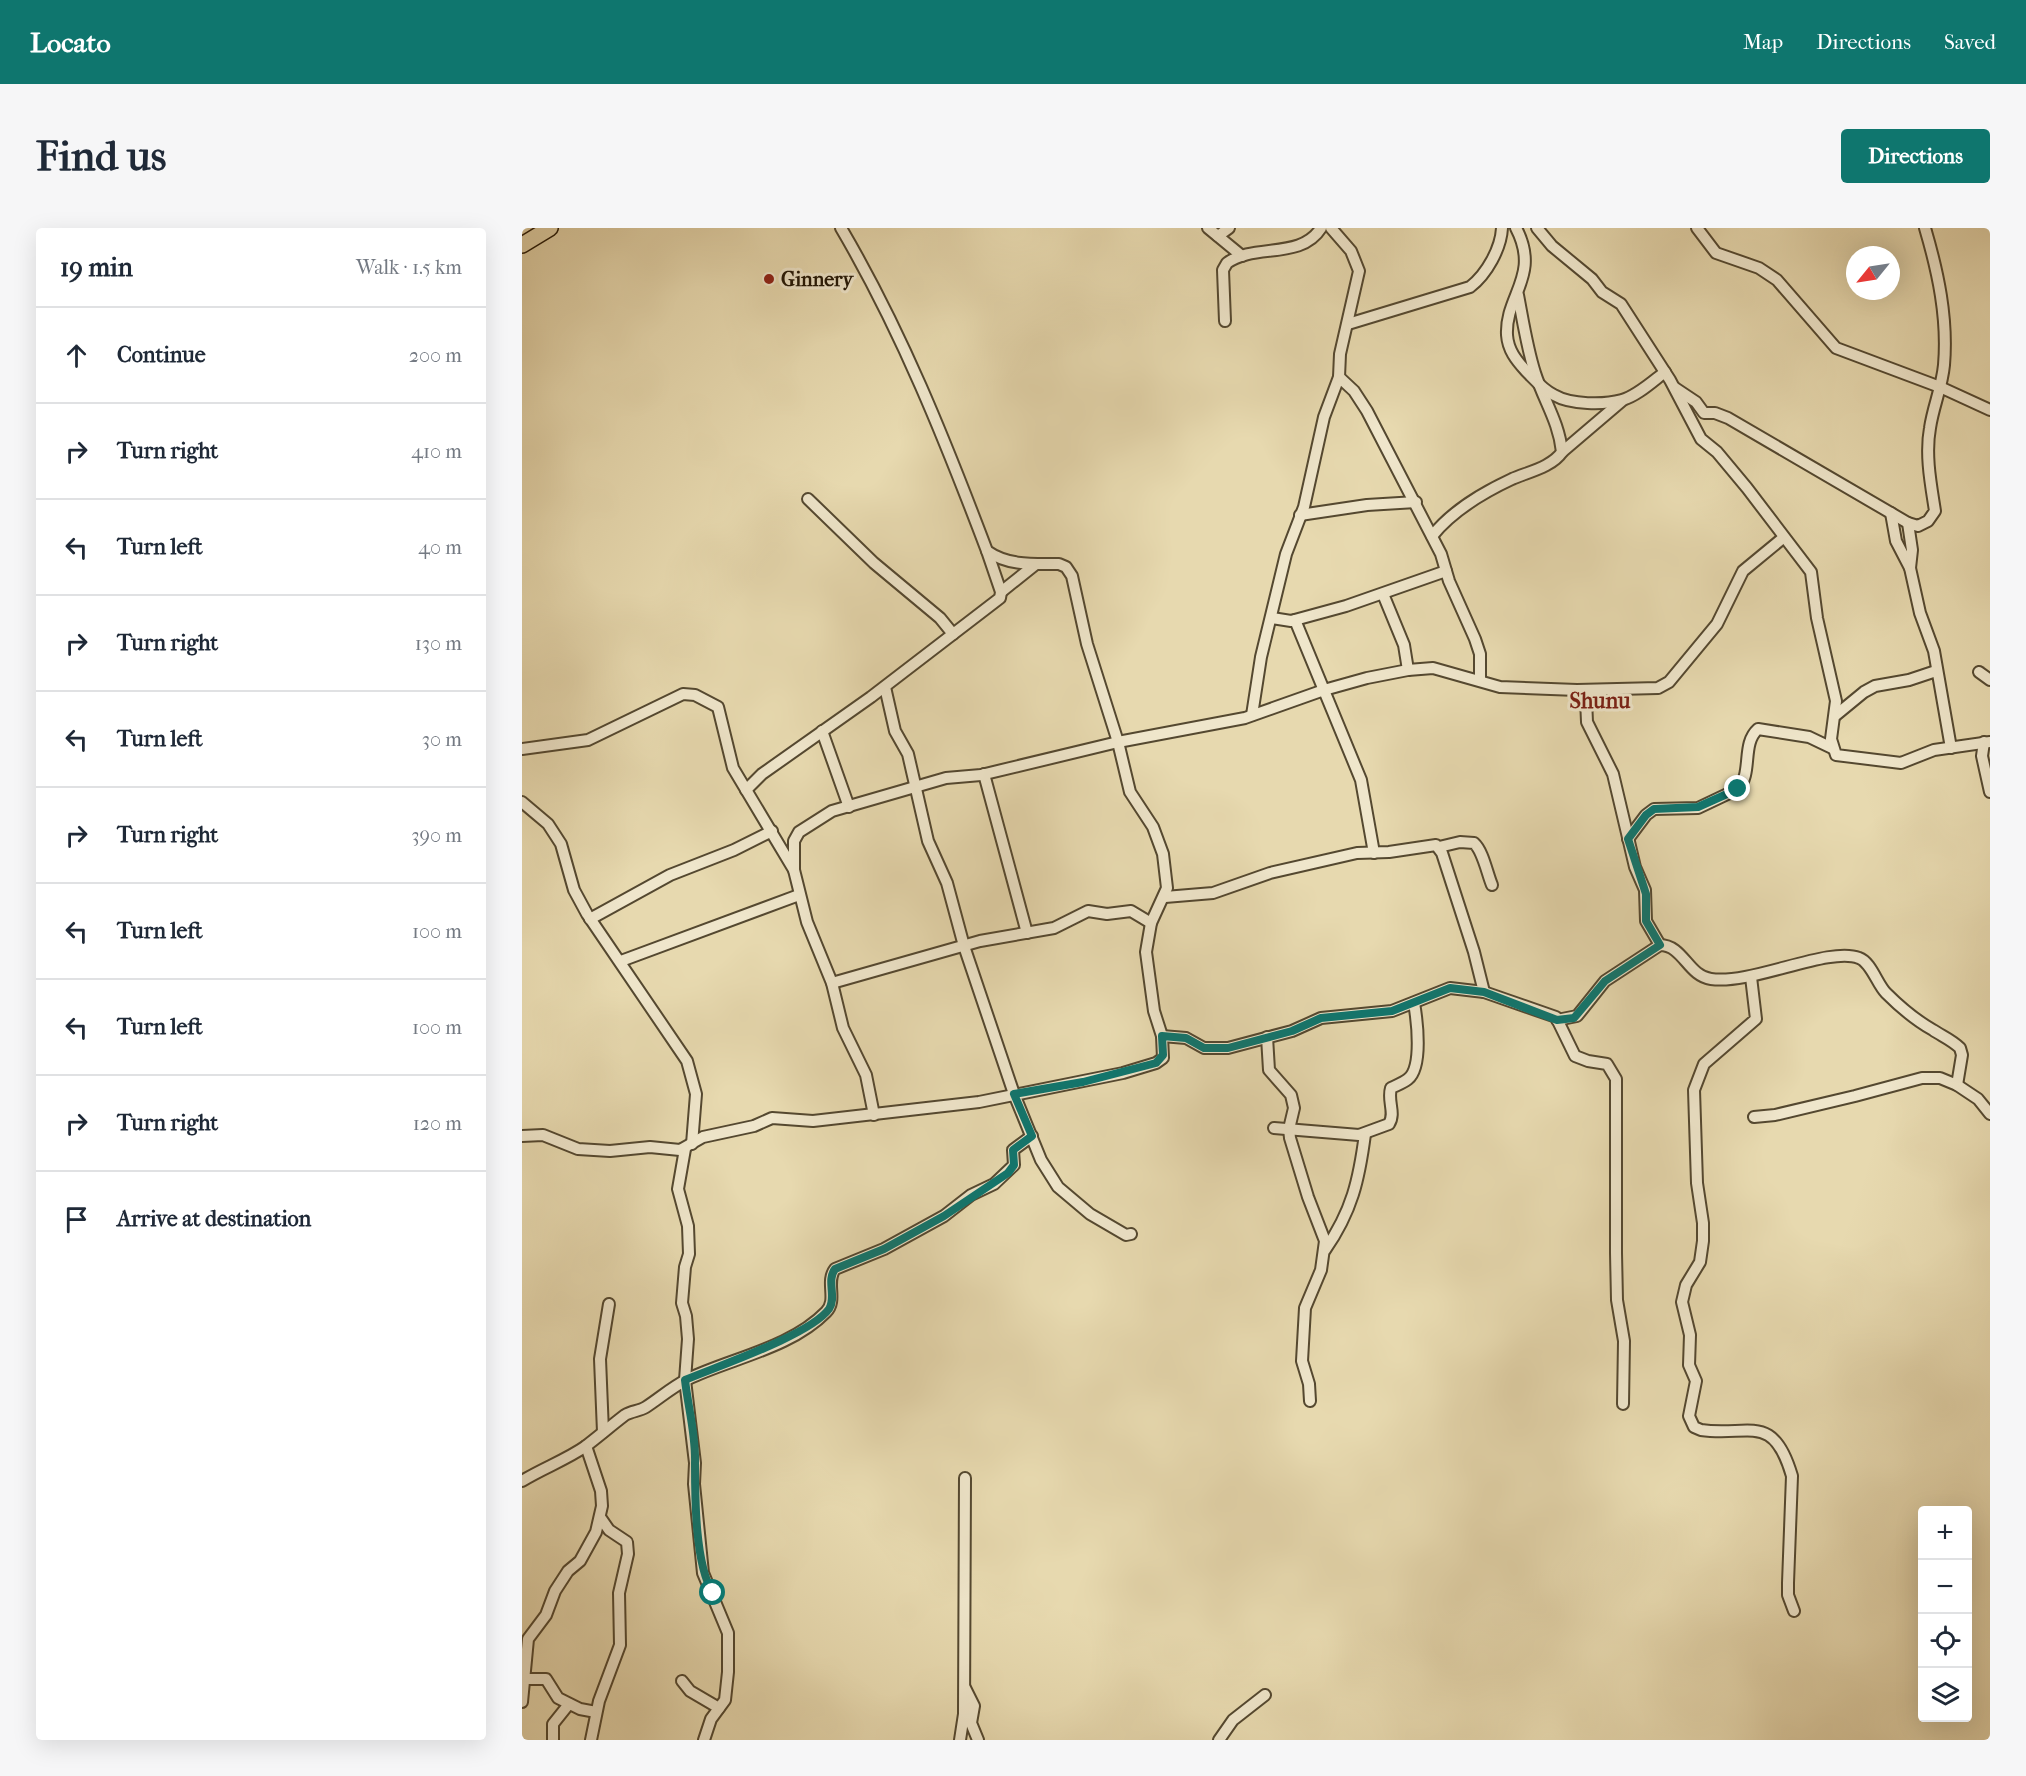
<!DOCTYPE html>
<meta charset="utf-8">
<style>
:root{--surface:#fff;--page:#f6f6f7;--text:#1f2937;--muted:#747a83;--line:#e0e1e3;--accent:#0f766e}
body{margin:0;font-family:"IM FELL French Canon",serif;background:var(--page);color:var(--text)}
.controls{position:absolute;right:18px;bottom:18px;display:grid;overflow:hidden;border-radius:6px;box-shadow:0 6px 24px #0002}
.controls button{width:54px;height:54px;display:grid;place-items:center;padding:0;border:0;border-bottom:2px solid var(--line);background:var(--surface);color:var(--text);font:30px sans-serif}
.compass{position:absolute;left:1324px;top:18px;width:54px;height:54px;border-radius:50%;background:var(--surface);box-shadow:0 6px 24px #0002;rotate:240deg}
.stop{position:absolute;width:18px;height:18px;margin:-14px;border:4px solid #0f766e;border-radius:50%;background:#fff}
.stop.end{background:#0f766e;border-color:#fff;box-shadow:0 2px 6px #0008}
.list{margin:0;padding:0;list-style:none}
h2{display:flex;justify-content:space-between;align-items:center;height:78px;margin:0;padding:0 24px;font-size:26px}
h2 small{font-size:20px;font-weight:400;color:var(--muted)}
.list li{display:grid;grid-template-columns:39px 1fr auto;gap:18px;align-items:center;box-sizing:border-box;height:96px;padding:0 24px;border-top:2px solid var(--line)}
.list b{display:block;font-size:22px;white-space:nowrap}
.list em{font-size:20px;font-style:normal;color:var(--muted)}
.icon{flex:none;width:33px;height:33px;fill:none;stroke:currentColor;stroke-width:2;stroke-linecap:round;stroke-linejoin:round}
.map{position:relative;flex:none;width:1468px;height:1512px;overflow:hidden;border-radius:6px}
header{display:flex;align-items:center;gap:36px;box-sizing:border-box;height:84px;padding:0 30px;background:var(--accent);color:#fff}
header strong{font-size:28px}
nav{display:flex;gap:33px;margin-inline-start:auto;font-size:21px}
.intro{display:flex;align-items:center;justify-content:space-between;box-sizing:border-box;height:144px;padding:0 36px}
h1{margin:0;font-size:42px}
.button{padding:15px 27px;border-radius:6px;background:var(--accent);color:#fff;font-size:21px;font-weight:700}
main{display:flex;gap:36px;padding:0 36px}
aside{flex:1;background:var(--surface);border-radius:6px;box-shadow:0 6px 24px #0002}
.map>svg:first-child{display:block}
</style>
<header>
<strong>Locato</strong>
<nav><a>Map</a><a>Directions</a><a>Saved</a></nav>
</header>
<div class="intro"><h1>Find us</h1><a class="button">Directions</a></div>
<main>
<aside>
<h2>19 min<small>Walk · 1.5 km</small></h2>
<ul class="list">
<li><svg class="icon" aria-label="ahead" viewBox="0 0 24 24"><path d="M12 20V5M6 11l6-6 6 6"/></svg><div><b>Continue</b></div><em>200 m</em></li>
<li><svg class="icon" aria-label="right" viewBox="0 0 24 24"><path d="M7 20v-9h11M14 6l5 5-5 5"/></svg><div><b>Turn right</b></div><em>410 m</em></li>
<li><svg class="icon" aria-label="left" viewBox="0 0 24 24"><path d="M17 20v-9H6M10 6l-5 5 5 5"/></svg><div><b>Turn left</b></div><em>40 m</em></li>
<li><svg class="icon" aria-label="right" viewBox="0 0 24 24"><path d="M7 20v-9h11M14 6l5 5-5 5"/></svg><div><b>Turn right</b></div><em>130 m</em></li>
<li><svg class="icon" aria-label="left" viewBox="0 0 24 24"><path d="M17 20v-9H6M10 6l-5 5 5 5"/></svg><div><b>Turn left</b></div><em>30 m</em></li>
<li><svg class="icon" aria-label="right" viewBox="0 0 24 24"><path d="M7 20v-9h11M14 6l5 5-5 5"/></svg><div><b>Turn right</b></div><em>390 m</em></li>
<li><svg class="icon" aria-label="left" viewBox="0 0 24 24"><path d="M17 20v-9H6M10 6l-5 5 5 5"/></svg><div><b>Turn left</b></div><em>100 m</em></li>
<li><svg class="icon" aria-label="left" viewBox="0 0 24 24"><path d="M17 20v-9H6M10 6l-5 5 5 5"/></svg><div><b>Turn left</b></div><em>100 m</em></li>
<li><svg class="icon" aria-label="right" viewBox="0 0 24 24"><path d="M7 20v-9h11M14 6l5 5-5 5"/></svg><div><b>Turn right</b></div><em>120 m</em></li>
<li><svg class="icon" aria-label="arrive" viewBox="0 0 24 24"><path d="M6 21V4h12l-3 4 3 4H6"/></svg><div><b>Arrive at destination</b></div></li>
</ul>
</aside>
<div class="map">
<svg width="1468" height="1512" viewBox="0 0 1468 1512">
<rect width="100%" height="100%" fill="#e7d9af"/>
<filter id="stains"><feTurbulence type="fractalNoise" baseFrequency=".00333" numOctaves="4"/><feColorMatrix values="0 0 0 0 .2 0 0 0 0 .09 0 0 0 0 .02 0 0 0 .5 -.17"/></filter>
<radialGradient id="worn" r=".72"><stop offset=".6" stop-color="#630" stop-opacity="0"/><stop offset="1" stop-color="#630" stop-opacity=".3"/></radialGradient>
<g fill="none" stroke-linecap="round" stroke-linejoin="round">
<defs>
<g id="minor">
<polyline points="686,0 720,28"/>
<path d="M994 0C1019 48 983 67 985 107 986 122 994 132 1004 143 1013 152 1021 162 1032 167 1049 177 1082 177 1100 172 1115 168 1131 153 1143 144"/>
<polyline points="1015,0 1030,18 1070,51 1080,64 1099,76 1148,152 1179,211 1195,224 1225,260 1289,344 1295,390 1314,473 1309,511 1314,527 1379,535 1412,522 1468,514"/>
<polyline points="1175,0 1194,25 1237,40 1255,52 1314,120 1418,159 1468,182"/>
<polyline points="696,8 707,0"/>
<path d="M703 93 701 42 705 35C732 15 779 32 799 0"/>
<path d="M826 96 948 59C965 46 979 20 980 0"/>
<polyline points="817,149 832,163 845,183 919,326 927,353 953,411 958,426 958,452"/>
<path d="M1153 160 1174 174 1182 185H1193L1206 190 1386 295 1396 298 1406 293 1413 283C1409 257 1403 227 1408 200 1411 179 1420 159 1422 137 1426 90 1416 44 1403 0"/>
<polyline points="1040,224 1101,172"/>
<polyline points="286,271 352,335 418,390 431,406"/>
<polyline points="1369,285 1374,313 1388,340 1398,385 1412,423 1429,520"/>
<polyline points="778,287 845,277 894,274"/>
<polyline points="1386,295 1390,322 1388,340"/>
<path d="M910 308C931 282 960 265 990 251 1006 244 1030 239 1040 224 1037 194 1022 173 1013 145 1005 120 1001 93 996 67"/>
<polyline points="479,364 514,336"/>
<polyline points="861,366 882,417 886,442"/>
<polyline points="750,390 769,393 824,378 924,343"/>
<polyline points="773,392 839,552 852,625"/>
<polyline points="1457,444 1468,452"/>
<polyline points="363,459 373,503 386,526 406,613 425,655 442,718 492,866 519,932 536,959 568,986 604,1007 609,1006"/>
<polyline points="1055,462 1064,471 1065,494 1091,546 1113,639 1123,662 1124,693 1138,717"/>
<polyline points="730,487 739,429 764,326 782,279 802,189 817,149 818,126 837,43 829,23 809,0"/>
<polyline points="1314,487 1342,464 1353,458 1387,452 1414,443"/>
<polyline points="300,503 327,579"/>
<polyline points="1462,514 1460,528 1468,564"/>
<polyline points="0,521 66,512 161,466 173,467 196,479 211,540 272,642 285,694 310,755 321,800 344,847 352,887"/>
<polyline points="462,546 505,705"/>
<polyline points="224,562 240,546 349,469 478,370 479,364 465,323"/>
<polyline points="0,574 26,596 39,616 52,662 65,686 165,833 174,866 170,916"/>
<path d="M1106 611 1124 587 1132 581 1176 580 1216 561C1231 545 1219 516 1236 501L1287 509 1310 520"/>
<path d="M917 619 938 614 952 615C961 623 965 645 970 657"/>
<polyline points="272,642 272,613 277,604 310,583 424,550 459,547 596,514 723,490 802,462 845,450 886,442 911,440 978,459 1055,462 1136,460 1147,454 1195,396 1221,343 1261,310"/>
<polyline points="643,669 691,665 748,645 835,625 867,624 914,617 920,625 952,724 962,764"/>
<polyline points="68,691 148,647 212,622 250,603"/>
<polyline points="99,733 277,667"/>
<path d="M1229 749 1234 791 1182 836 1172 862 1175 955 1181 995V1013L1178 1034 1164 1057 1160 1074 1168 1107 1167 1137 1174 1153 1167 1188 1172 1199 1179 1202C1227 1209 1251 1183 1270 1248L1266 1355V1367L1272 1383"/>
<polyline points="310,755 458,713 532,700 566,683 585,686 609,683 629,695"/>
<path d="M1035 792 1055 788 1083 753 1138 717C1161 717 1166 748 1189 751 1230 757 1307 718 1337 730 1349 734 1355 756 1364 765 1378 779 1395 793 1411 802 1420 808 1430 812 1438 820L1440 827 1435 857"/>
<polyline points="640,808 664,810 682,820 706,820 770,803 799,790 870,783 928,760 962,764 1034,789 1053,828 1066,833 1085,836 1094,851 1094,1025 1095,1072 1102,1113 1101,1176"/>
<polyline points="745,809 747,842 769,867 772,880 767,901 768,910 786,969 803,1013 799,1042 783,1080 780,1133 787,1156 788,1173"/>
<polyline points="1232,889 1253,887 1333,868 1400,850 1418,850 1435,857 1456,871 1468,886"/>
<path d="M752 900 837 907 867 896C874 885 865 873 869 860 875 857 881 855 886 851 901 839 895 792 892 775"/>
<path d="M0 908 21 907 56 921 88 923 128 919 158 922 181 909 232 898 250 890 291 893 457 874 601 845 634 835 641 830 640 808 632 783 624 724 629 695 645 660 641 626 631 599 608 564 596 514 565 416 550 348 544 339 537 336C512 336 486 338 465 323 423 212 379 102 319 0"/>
<polyline points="163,921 156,961 166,998 167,1026 163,1039 160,1075 164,1088 166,1111 163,1152 173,1235 172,1256 181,1345 206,1405 206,1444 203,1472 189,1491 182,1512"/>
<path d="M803 1022C830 983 837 952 843 906"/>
<polyline points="81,1204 78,1131 87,1076"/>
<path d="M0 1253C21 1240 44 1232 64 1218 77 1208 90 1197 103 1187 110 1183 118 1183 124 1179 138 1170 150 1159 166 1151 210 1130 269 1120 304 1084 316 1072 303 1054 313 1041L362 1021 422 988 449 967 472 956 492 937 491 922 510 908"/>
<polyline points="3,1451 24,1451 36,1470 58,1481 74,1484"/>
<polyline points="160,1453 168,1463 197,1480"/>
<polyline points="443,1460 452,1478 449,1495 456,1512"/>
<polyline points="0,1474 6,1411 24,1387 33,1363 46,1343 58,1333 74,1304 80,1278 79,1263 64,1218"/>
<polyline points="31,1512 31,1496 47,1476"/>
<polyline points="69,1512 77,1473 98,1417 97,1365 106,1326 105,1314 87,1302 78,1289"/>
<polyline points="438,1512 442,1486 443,1250"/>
<polyline points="697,1512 711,1492 743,1467"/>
</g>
<polyline id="highway" points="0,17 28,0"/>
</defs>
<use href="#minor" stroke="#544830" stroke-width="14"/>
<use href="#highway" stroke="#231706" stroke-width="18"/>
<use href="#minor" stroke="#efe6cb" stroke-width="10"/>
<use href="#highway" stroke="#e7d9af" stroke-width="15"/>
</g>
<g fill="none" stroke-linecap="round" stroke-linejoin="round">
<path stroke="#0f766e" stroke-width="8" d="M191 1365C173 1337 173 1269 173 1235 174 1207 166 1179 163 1152 196 1138 288 1107 307 1081 315 1069 304 1053 313 1041L362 1021 422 988 486 945 492 937 491 922 510 908 492 866 561 854 634 835 641 827 640 808 664 810 682 820H706L770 803 799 790 870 783 928 760 962 764 1035 792 1052 790 1083 753 1138 717 1124 693V666L1106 611 1124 587 1132 581 1176 579 1216 561"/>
</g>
<circle fill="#8f2418" stroke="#efe6cb" stroke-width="2" cx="247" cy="51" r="6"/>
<g text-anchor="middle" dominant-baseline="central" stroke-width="6" stroke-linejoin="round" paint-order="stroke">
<g font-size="20" font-weight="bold" fill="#231706" stroke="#efe6cb" text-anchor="start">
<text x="259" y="51">Ginnery</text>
</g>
<g font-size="22" font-weight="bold" fill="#7a1f14" stroke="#efe6cb">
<text x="1078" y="473">Shunu</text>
</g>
</g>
<rect width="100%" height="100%" filter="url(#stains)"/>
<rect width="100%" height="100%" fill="url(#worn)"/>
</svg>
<div class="controls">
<button>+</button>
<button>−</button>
<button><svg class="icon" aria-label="locate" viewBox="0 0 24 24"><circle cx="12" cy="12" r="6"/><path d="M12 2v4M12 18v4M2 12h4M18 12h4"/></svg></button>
<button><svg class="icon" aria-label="layers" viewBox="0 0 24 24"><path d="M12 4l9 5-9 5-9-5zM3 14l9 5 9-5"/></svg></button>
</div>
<svg class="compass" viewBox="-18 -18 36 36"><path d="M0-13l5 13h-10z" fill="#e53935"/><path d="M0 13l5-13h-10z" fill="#747a83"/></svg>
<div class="stop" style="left:191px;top:1365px"></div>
<div class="stop end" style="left:1216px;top:561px"></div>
</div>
</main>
